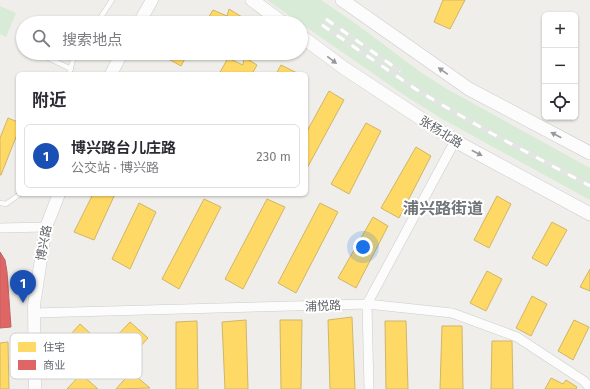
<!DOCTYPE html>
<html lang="zh">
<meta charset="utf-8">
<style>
:root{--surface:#fff;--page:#f7f7f7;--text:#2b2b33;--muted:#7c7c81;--line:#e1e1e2;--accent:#919496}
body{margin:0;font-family:"Fira Sans","Noto Sans SC",sans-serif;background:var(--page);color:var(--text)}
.controls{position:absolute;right:12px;top:12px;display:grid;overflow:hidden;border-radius:6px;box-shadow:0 1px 3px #0004}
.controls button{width:36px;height:36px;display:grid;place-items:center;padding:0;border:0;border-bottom:1px solid var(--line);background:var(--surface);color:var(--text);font:20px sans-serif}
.you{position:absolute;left:363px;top:247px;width:14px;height:14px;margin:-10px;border:3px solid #fff;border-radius:50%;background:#1a73e8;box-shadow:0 0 0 6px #1a73e833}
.badge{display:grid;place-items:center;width:26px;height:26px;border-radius:50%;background:var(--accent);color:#fff;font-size:13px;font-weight:700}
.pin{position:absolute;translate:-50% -33px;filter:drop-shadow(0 1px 2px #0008)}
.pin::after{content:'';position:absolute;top:21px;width:14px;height:12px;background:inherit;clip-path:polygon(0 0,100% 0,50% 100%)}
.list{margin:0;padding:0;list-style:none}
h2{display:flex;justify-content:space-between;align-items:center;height:52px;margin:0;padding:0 16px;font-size:17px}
h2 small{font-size:13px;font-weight:400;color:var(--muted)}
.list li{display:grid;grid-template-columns:26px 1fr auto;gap:12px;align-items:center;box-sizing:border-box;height:64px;margin:0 8px 8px;padding:0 8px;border:1px solid var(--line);border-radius:6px}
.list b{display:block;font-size:15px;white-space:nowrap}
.list p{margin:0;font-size:13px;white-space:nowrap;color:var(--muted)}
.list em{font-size:13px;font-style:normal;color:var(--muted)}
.icon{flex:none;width:22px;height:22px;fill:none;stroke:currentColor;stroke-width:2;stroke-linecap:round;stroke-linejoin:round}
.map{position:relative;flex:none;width:590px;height:389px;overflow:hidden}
.search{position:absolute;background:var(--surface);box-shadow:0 1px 3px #0004;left:16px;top:16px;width:292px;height:44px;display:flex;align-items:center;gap:10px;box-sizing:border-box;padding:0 14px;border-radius:22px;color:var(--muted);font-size:15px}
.panel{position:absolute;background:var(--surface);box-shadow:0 1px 3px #0004;left:16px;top:72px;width:292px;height:124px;border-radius:6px}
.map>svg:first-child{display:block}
</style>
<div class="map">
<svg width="590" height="389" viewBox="0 0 590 389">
<rect width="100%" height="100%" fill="#efeeea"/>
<g fill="#d8ebd6">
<polygon points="267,0 321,0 355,23 419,71 447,89 590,168 590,200 444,120 407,97"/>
<polygon points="0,6 16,13 6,37 0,34"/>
</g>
<g fill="#ffd966" stroke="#cfb667">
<polygon points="443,0 465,0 450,29 434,22"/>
<polygon points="229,9 242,17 238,23 205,23 213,10 227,16"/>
<polygon points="167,53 188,53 181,66 165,57"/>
<polygon points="244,57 257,65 252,74 219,74 228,58 243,65"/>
<polygon points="281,65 297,73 296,74 276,74"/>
<polygon points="329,91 344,100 306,170 306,133"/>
<polygon points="8,118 18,122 18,132 1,175 0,175 0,138"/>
<polygon points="366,123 381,131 349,194 331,184"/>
<polygon points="416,147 431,156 399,218 381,208"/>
<polygon points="93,194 115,194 94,240 74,232"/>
<polygon points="497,196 511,204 489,248 474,240"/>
<polygon points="204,199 221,207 179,289 162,279"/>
<polygon points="267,199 285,207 243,289 225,279"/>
<polygon points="139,203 156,212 130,269 112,259"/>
<polygon points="320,203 338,212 296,293 278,283"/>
<polygon points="373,217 388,226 356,288 338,278"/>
<polygon points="552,222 567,230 547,266 532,258"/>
<polygon points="590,269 590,291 580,287"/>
<polygon points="487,271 502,279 486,311 470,303"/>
<polygon points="532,296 547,304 531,336 516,328"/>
<polygon points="352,317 355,389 330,389 328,320"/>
<polygon points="246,320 248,389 225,389 222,322"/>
<polygon points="280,320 302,320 301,389 281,389"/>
<polygon points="574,320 589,327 573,360 558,351"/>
<polygon points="197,321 198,389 176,389 176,322"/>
<polygon points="385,321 406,321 408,389 386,389"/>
<polygon points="130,322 148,338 129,359 111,342"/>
<polygon points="80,324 99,341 80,361 62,344"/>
<polygon points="442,326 462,326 463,389 440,389"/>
<polygon points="492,341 512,341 513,389 491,389"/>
<polygon points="8,342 9,389 0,389 0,343"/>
<polygon points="131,372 150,388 116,389"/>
<polygon points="81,374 98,389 67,389"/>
<polygon points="551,378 563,384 566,380 577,387 576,389 545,389"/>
</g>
<polygon fill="#e06666" stroke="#b96567" points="0,252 5,260 7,272 11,327 0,328"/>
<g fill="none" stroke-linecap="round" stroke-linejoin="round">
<defs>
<g id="service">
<polyline points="97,23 112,0"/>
<polyline points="22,46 23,46"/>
<polyline points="38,53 71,69"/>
<polyline points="69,74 73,60 78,53"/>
<polyline points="0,203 6,204 20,194"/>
</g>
<g id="minor">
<polyline points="0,228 46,227"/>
<polyline points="35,313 367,304 452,313 517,337 584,381 590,388"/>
<polyline points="369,389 367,304 455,141"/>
</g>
<g id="tertiary">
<polyline points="139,23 152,0"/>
<polyline points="111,74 122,53"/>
<polyline points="35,389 34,305 46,227 59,194"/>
</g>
<g id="secondary">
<polyline points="252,0 283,23"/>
<polyline points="342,0 469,89 590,153"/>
<polyline points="301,36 344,68 455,141 590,214"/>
</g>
</defs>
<use href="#service" stroke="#cbcccc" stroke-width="5.5"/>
<use href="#minor" stroke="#cbcccc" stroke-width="10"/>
<use href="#tertiary" stroke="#cbcccc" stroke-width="13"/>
<use href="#secondary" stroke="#cacacb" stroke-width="14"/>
<use href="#service" stroke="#fdfcfc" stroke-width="4.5"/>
<use href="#minor" stroke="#fdfcfc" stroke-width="9"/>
<use href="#tertiary" stroke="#fdfcfc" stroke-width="12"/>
<use href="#secondary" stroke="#fdfcfc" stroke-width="13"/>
<defs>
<g id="rail">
<polyline points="326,19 400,71"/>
<polyline points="322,25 420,92 489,132 590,186"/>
</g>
</defs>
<use href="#rail" stroke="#e4e4e4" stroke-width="4.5"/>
<use href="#rail" stroke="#fff" stroke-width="3" stroke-dasharray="9" stroke-linecap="butt"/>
</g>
<defs><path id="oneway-solid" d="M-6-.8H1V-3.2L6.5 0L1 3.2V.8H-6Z"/></defs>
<g fill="#96999c">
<use href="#oneway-solid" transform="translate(332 60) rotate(37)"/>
<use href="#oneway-solid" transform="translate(443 71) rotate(-145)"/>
<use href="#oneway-solid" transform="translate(556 135) rotate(-152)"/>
<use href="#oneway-solid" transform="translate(477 153) rotate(28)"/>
</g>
<g text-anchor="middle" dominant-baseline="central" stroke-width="4" stroke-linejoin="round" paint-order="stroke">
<g font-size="12" fill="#5f6368" stroke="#fff">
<text transform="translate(441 132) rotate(32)">张杨北路</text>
<text transform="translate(44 243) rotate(-79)">博兴路</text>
<text transform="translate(323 306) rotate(-2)">浦悦路</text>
</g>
<g font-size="16" font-weight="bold" fill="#70757a" stroke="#fff">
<text x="443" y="208">浦兴路街道</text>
</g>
</g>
<rect x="10" y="333" width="132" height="46" rx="6" fill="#fff" stroke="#cfd0d2" stroke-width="1"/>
<rect x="18" y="342" width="18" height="10" fill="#ffd966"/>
<rect x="18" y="360" width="18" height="10" fill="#e06666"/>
<g font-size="11" fill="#5f6368">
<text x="43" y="351">住宅</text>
<text x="43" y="369">商业</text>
</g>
</svg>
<div class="controls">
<button>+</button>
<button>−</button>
<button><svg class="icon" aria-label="locate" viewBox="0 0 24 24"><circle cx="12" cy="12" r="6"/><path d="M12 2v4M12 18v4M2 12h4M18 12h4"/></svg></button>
</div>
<div class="you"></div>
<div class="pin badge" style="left:23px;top:303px;background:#1a4fb4">1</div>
<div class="search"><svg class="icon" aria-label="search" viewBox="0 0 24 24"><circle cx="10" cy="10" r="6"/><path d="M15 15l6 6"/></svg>搜索地点</div>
<section class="panel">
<h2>附近<small></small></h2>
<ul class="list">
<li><span class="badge" style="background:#1a4fb4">1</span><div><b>博兴路台儿庄路</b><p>公交站 · 博兴路</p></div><em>230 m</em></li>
</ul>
</section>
</div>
